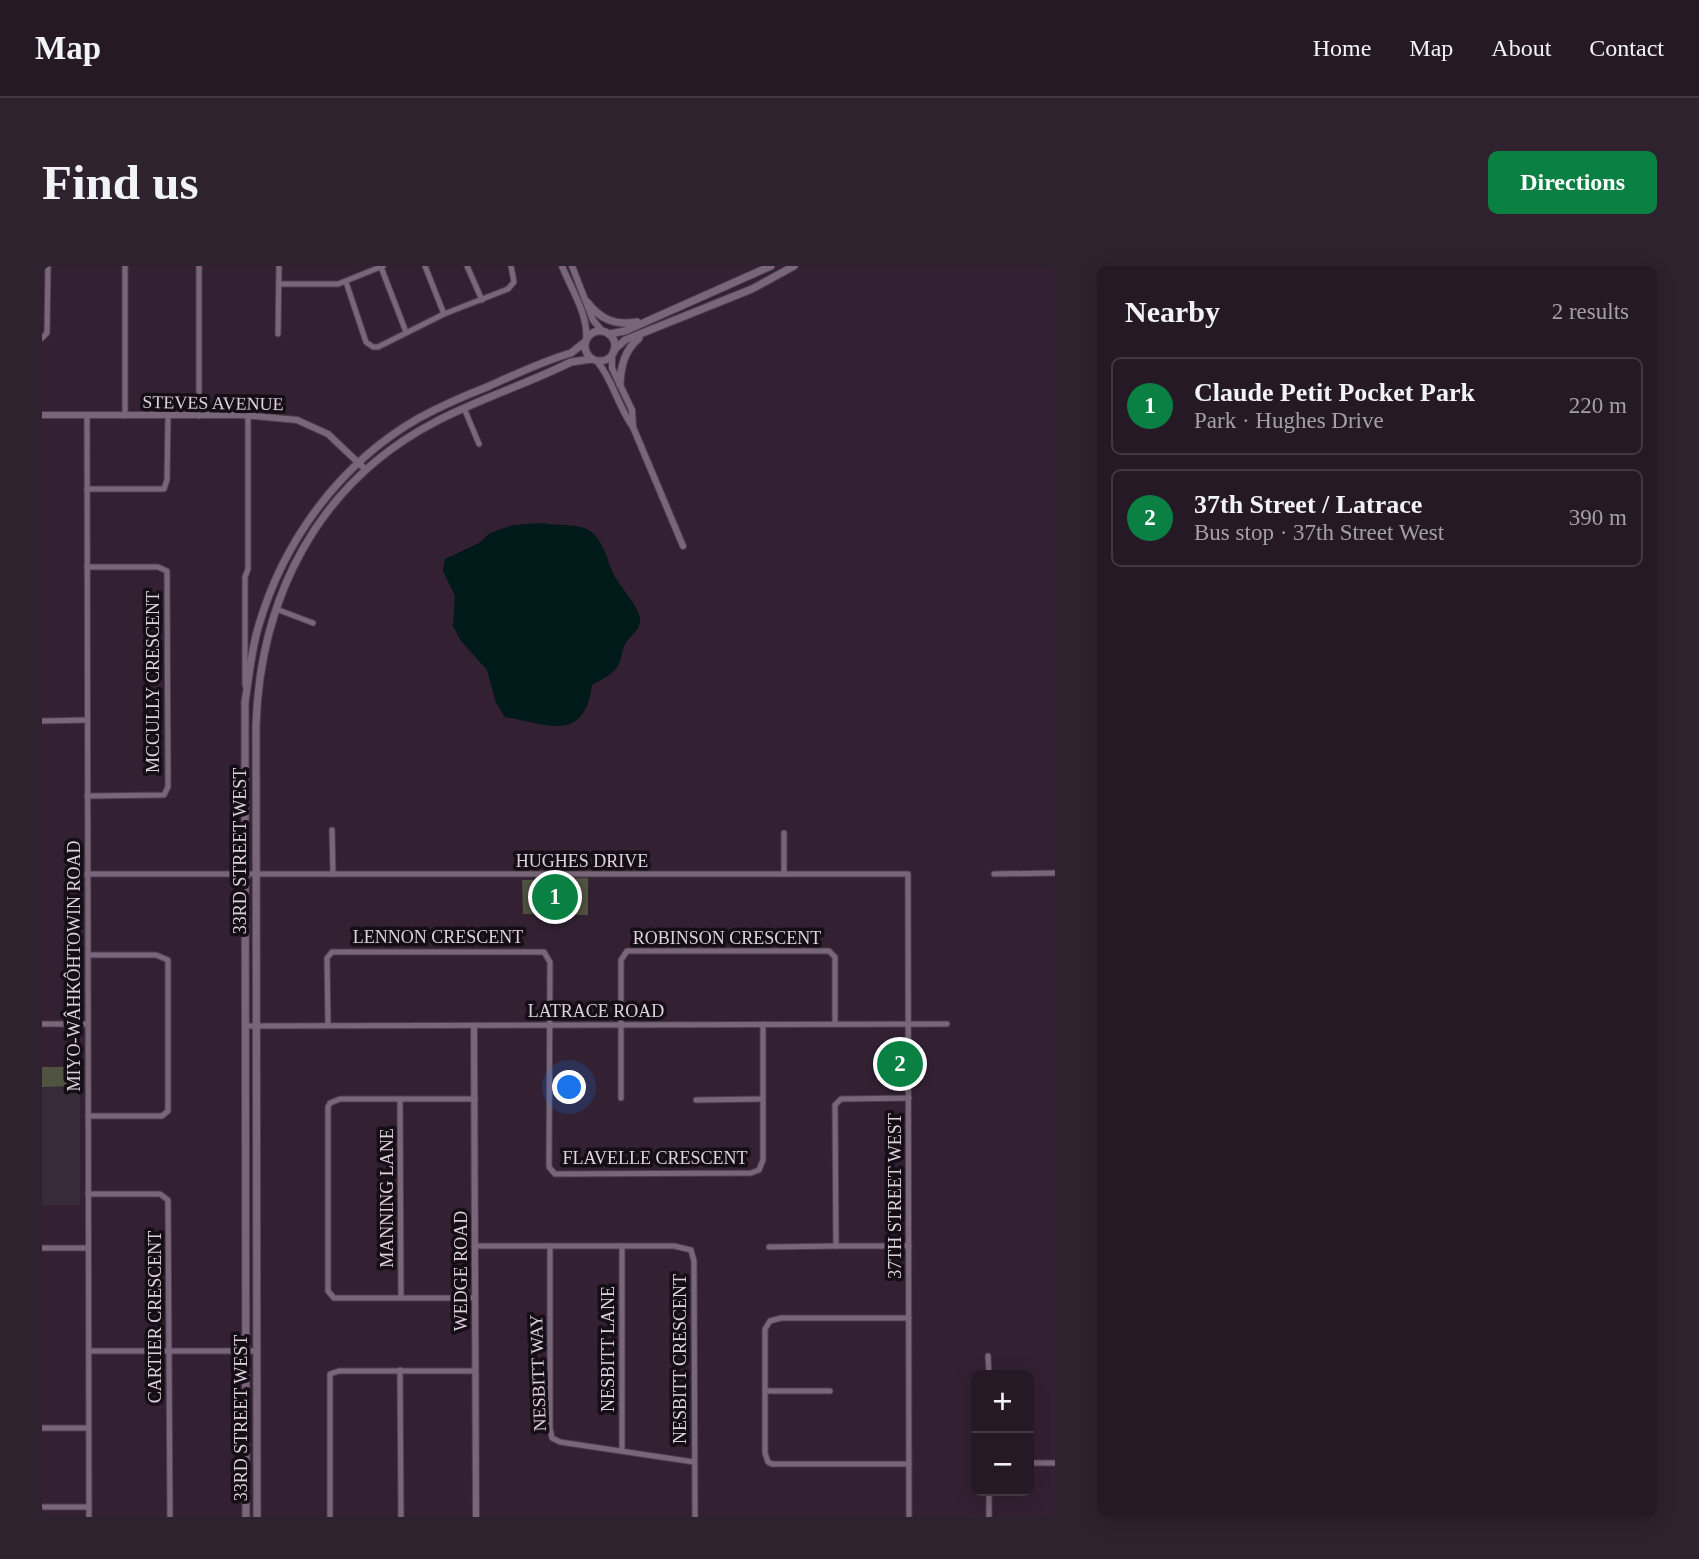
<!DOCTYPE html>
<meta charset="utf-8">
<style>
:root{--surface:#261926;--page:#2e222e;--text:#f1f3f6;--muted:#a4a0a7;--line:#423843;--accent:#0b8043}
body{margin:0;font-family:"Times New Roman",serif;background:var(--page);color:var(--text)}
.controls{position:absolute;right:21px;bottom:21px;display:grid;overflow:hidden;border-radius:10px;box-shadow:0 4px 18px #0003}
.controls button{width:63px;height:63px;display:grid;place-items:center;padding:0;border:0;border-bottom:2px solid var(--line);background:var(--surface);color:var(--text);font:35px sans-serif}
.you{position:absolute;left:528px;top:822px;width:24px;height:24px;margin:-18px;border:5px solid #fff;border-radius:50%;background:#1a73e8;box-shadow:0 0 0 10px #1a73e833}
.badge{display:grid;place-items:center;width:46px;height:46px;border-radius:50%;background:var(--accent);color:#fff;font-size:23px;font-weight:700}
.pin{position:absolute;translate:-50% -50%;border:4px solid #fff;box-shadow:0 2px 7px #0006}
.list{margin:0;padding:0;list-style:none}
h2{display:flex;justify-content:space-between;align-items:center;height:91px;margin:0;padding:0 28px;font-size:30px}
h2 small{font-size:23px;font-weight:400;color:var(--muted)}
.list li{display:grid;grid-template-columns:46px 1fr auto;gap:21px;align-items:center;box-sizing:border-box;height:98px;margin:0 14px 14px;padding:0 14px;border:2px solid var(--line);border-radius:10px}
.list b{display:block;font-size:26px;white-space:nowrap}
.list p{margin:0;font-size:23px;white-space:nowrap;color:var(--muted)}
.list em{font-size:23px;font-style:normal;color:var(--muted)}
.map{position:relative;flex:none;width:1013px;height:1251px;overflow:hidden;border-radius:10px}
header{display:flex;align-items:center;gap:42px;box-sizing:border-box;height:98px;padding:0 35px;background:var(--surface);border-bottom:2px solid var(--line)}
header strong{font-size:33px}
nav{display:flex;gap:38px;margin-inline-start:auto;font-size:24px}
.intro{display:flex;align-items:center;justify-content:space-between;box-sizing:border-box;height:168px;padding:0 42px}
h1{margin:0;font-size:49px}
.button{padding:18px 32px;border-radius:10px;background:var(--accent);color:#fff;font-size:24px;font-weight:700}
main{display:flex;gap:42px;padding:0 42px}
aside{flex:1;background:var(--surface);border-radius:10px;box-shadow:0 4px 18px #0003}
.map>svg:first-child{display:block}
</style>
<header>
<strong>Map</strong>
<nav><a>Home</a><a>Map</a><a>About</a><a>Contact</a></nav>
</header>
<div class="intro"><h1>Find us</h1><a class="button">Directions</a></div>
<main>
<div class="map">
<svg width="1013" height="1251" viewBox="0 0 1013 1251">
<rect width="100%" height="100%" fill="#332133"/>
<polygon fill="#372b3a" points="38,820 38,939 0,939 0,821"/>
<g fill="#505340">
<polygon points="546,612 546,649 481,648 480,614"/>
<polygon points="0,801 38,801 38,820 0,821"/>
</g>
<path fill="#001919" d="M501 257C515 260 536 257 548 265 561 274 565 293 571 307 577 320 597 340 598 353 599 363 590 368 585 375 579 383 580 393 576 400 570 409 559 414 550 419 542 478 506 458 463 451L454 437 445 404 419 375 411 360 413 330 401 305 403 293 437 277 448 267 471 259Z"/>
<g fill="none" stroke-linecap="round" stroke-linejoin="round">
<defs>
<g id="minor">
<polyline points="157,0 157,150"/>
<polyline points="383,0 402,48"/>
<polyline points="425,0 440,34"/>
<polyline points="339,1 364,66"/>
<polyline points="304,16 324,76 331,81 336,81 402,48 466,23 472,16 469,0"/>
<polyline points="237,18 296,18 341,0"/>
<polyline points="236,68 237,0"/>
<polyline points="0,72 5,67 6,0"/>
<polyline points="422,142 437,178"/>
<polyline points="45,150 47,1251"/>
<polyline points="83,150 83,0"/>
<polyline points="45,223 122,223 125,214 126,150"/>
<polyline points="45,301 116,301 125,305 126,521 122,529 45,530"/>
<polyline points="234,343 271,357"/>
<polyline points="203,419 203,311 206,303 206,150"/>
<polyline points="0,455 45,454"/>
<polyline points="290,564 291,608"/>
<polyline points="45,608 866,608 867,1251"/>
<polyline points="742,608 742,567"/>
<polyline points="952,608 1013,607"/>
<polyline points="46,689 114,689 126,694 126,845 120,850 46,850"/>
<polyline points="0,758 45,758"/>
<polyline points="286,759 285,692 290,686 502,686 508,696 507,901 513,908 709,907 717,904 721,894 721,758"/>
<polyline points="203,760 905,758"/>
<polyline points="579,832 579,694 585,685 787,685 793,691 793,757"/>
<polyline points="867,832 799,833 793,839 794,980 867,980"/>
<polyline points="358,833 359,1031"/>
<polyline points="654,834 720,833"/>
<polyline points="46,928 118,928 126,934 128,1251"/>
<polyline points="433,980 632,980 649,984 652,995 653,1251"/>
<polyline points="508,980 508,1162 510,1172 518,1176 652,1196"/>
<polyline points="727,981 794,980"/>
<polyline points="0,982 46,982"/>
<polyline points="433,1032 292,1032 286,1025 286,841 288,837 298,833 433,833"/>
<polyline points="867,1052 739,1052 728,1055 723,1063 723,1187 726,1196 730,1198 867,1198"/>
<polyline points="47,1085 215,1085"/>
<polyline points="946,1090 947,1109"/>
<polyline points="358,1104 359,1251"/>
<polyline points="724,1125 788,1125"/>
<polyline points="0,1162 46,1162"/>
<polyline points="580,1185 580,980"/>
<polyline points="987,1197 1013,1197"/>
<polyline points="0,1241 47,1241"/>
<polyline points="288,1251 288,1108 297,1105 433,1105"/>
<polyline points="947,1251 947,1225"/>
</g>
<g id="tertiary">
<path d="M520 0C529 23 547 49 544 75"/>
<polyline points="530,0 551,54 560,65"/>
<polyline points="570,89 570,102 590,144 591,160"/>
<path d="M555 95C571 114 576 141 591 161L641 280"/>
<polyline points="0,149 200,149 255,154 286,168 324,204"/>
<polyline points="432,760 434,1251"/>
</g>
<g id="secondary">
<path d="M545 36C558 53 573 60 595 56"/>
<circle cx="558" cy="80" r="15"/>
<polyline points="567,68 583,65 729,0"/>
<polyline points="572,84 583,74 710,23 752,0"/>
<path d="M578 118C579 100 582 85 597 72"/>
<path d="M204 1251 203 436C207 411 209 386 216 362 241 275 298 197 377 152 399 140 422 130 445 121 472 109 501 95 529 87L543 76"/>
<path d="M215 1251 214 460C218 331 276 217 393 156 437 133 485 118 529 96L550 93"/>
</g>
</defs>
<use href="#minor" stroke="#4d3e4d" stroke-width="7"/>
<use href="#tertiary" stroke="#4d3e4d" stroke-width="8"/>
<use href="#secondary" stroke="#4d3e4d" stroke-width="9"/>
<use href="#minor" stroke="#7a667a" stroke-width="5"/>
<use href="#tertiary" stroke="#7a667a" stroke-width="6"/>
<use href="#secondary" stroke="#7a667a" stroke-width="7"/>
</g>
<g text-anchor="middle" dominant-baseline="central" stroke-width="7" stroke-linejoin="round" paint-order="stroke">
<g font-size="18" fill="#ded2de" stroke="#160e16">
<text transform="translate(171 137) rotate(1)">STEVES AVENUE</text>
<text transform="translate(111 416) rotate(-90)">MCCULLY CRESCENT</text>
<text transform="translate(198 585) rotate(-90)">33RD STREET WEST</text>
<text x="540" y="595">HUGHES DRIVE</text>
<text x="396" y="671">LENNON CRESCENT</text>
<text x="685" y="672">ROBINSON CRESCENT</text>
<text transform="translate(32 700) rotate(-90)">MIYO-WÂHKÔHTOWIN ROAD</text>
<text x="554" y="745">LATRACE ROAD</text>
<text x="613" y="892">FLAVELLE CRESCENT</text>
<text transform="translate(853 930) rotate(-90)">37TH STREET WEST</text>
<text transform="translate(345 932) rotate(-90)">MANNING LANE</text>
<text transform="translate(419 1005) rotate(-90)">WEDGE ROAD</text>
<text transform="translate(113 1051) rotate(-90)">CARTIER CRESCENT</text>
<text transform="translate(566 1083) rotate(-90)">NESBITT LANE</text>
<text transform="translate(638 1093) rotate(-90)">NESBITT CRESCENT</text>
<text transform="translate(496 1107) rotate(-92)">NESBITT WAY</text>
<text transform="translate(199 1152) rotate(-90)">33RD STREET WEST</text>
</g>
</g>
</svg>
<div class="controls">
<button>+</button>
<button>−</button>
</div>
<div class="you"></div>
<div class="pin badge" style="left:513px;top:631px">1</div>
<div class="pin badge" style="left:858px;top:798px">2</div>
</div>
<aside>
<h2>Nearby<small>2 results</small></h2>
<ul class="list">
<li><span class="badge">1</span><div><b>Claude Petit Pocket Park</b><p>Park · Hughes Drive</p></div><em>220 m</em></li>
<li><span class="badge">2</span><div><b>37th Street / Latrace</b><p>Bus stop · 37th Street West</p></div><em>390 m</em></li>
</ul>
</aside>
</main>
